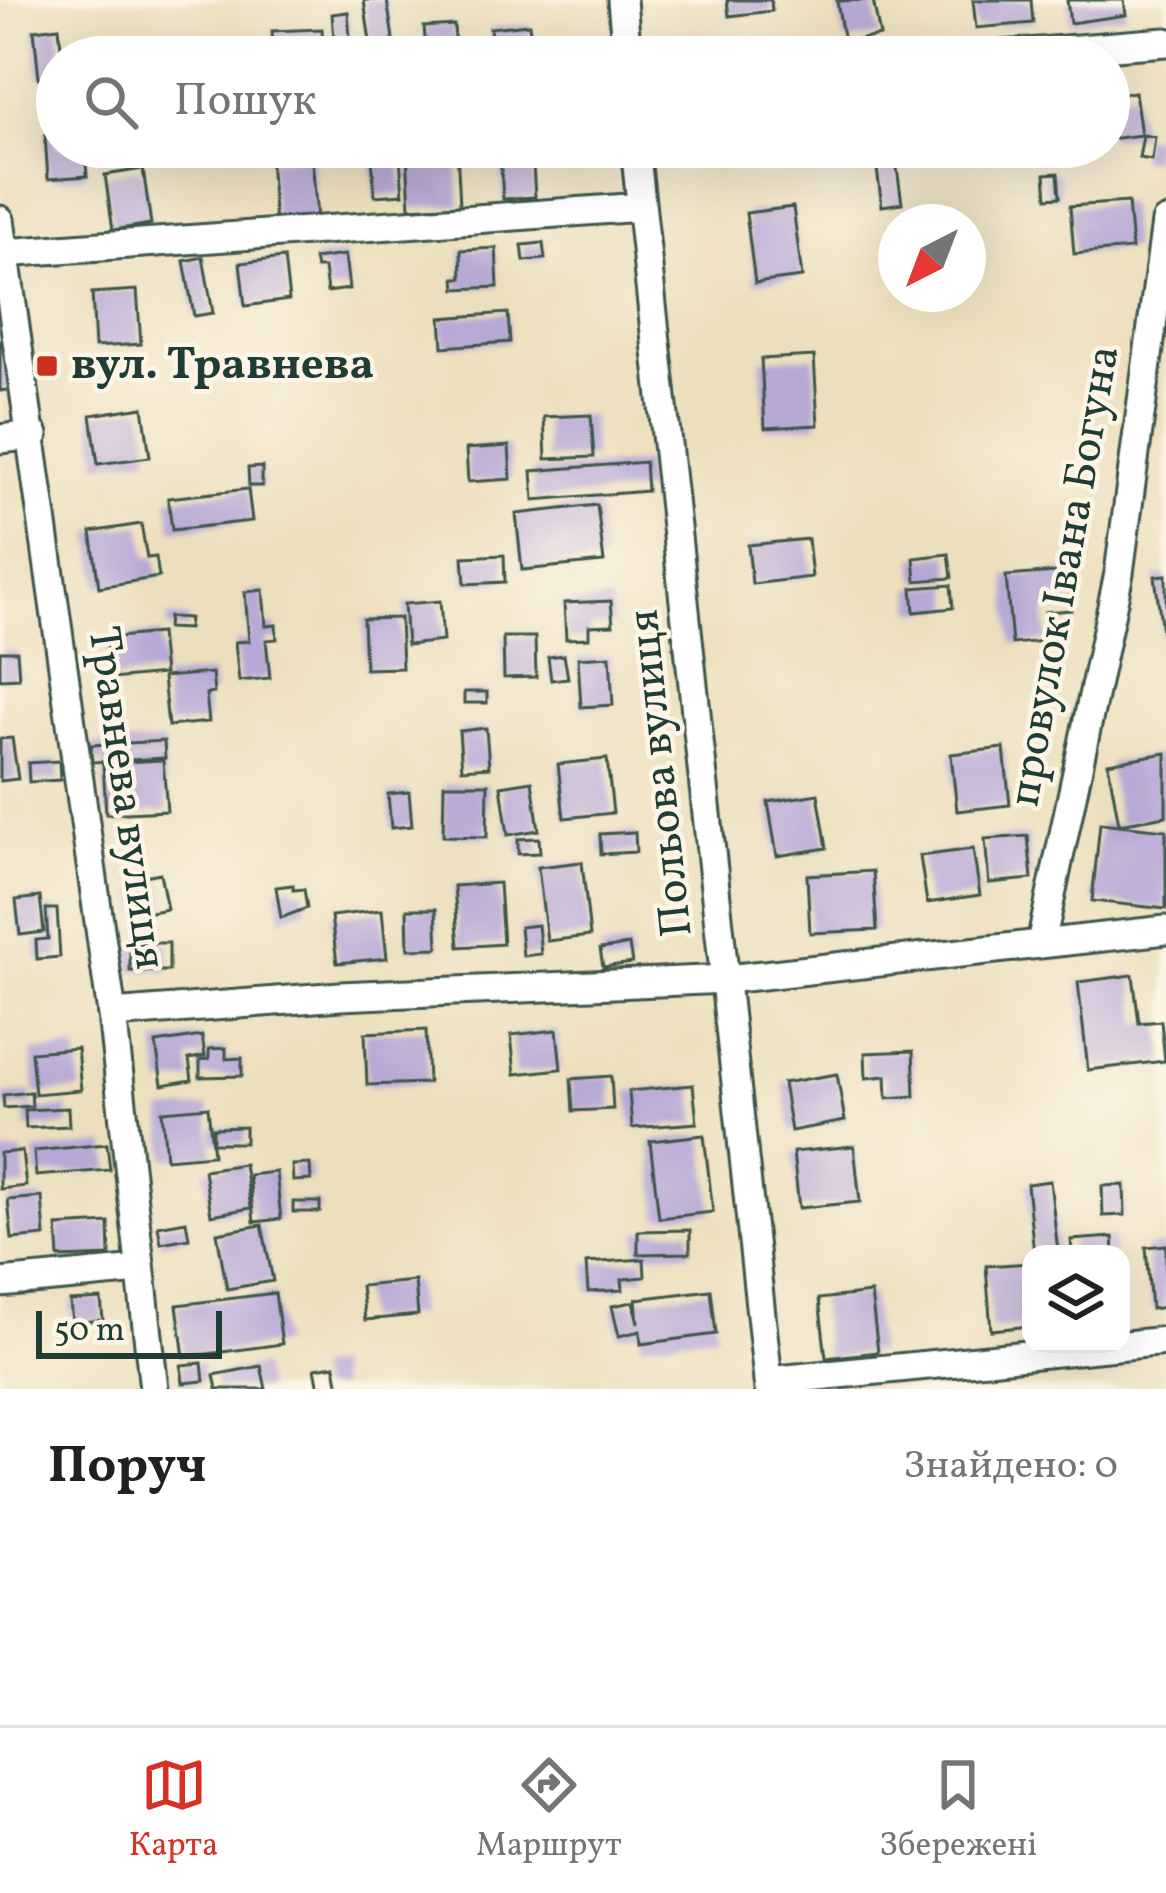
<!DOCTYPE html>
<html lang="uk">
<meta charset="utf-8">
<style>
:root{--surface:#fff;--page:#f6f6f6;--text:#202124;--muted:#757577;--line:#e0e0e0;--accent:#d93025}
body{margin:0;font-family:Vollkorn,serif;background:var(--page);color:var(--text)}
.controls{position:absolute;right:36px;bottom:36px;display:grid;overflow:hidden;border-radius:24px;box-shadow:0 12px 48px #0002}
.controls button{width:108px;height:108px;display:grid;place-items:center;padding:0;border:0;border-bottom:3px solid var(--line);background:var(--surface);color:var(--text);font:60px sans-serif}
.compass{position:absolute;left:878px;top:204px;width:108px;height:108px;border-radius:50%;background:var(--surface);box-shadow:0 12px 48px #0002;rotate:222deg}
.scale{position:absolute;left:36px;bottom:30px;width:186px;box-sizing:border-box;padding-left:12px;border:6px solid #1f3d34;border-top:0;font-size:33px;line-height:42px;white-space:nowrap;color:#1f3d34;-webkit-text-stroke:9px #fcf5e5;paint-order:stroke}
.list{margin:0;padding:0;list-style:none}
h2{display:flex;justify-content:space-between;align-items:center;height:156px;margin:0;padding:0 48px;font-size:51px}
h2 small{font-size:39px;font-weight:400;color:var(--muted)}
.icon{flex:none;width:66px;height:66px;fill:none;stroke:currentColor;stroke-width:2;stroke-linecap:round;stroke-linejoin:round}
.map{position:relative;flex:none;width:1166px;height:1389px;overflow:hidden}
.search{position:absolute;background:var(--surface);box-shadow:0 12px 48px #0002;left:36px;right:36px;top:36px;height:132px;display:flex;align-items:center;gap:30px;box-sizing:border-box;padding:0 42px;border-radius:66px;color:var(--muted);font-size:45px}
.sheet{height:336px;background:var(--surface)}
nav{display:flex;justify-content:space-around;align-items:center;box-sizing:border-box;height:168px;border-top:3px solid var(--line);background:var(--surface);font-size:33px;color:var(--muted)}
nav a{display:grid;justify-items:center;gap:6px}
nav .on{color:var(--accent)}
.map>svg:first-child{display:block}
</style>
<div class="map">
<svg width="1166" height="1389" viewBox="0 0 1166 1389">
<rect width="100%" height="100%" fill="#fcf5e5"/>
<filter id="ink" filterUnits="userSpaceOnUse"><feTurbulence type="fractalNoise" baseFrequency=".00833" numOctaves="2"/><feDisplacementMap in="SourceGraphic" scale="24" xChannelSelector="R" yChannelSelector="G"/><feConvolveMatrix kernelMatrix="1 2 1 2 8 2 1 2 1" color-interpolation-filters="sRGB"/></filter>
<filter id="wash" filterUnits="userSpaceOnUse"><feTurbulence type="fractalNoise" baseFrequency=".004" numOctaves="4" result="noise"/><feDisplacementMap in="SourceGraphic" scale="48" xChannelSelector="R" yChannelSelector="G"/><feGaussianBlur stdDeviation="2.7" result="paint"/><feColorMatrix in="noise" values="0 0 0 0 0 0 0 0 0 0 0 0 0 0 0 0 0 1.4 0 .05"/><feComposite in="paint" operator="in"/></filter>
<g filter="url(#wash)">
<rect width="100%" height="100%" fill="#ecdfbd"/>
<g id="blocks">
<g fill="#b8a8d5">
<polygon points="364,0 387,0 394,45 371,49"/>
<polygon points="727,0 771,0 772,11 729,16"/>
<polygon points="873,0 880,36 844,42 837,1"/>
<polygon points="973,0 1031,0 1033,23 976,28"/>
<polygon points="1067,0 1124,0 1126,15 1070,23"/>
<polygon points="348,12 350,38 334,39 332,14"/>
<polygon points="529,24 533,57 493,57 490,28"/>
<polygon points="454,25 456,57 413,57 413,51 426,50 424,27"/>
<polygon points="59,27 62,57 57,57 57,76 39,78 34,30"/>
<polygon points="322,29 324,57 274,57 272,31"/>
<polygon points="112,46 113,57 71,57 70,50"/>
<polygon points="1135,92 1141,135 1109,139 1109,96"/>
<polygon points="57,134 57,147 85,147 87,176 48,179 45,135"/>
<polygon points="1143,135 1155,137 1152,160 1139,158"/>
<polygon points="371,147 399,147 403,194 375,196"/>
<polygon points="874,147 894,147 902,203 882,206"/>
<polygon points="532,148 535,197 503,199 500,151"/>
<polygon points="457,150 460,205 410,208 407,153"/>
<polygon points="312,157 317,220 275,223 270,160"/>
<polygon points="143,169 151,224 113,230 105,175"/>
<polygon points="1058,173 1060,197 1047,198 1045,174"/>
<polygon points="1128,202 1132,249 1074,254 1070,206"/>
<polygon points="793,207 802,277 755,283 746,213"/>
<polygon points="543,243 545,259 524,261 522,245"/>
<polygon points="496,248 498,287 456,289 455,278 462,278 461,250"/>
<polygon points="345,255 349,289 327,292 324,268 316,268 314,259"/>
<polygon points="203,257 213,313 194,316 184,261"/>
<polygon points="284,258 289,300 245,306 240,263"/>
<polygon points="137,290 141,344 95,347 92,293"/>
<polygon points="508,313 510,342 443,347 441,318"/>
<polygon points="8,341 14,389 0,391 0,342"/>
<polygon points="814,356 818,425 765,428 761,359"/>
<polygon points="143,407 150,457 98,464 91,415"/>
<polygon points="591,415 594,457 546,459 544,417"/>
<polygon points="509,446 511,479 468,482 466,449"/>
<polygon points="645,462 647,491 534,500 532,471"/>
<polygon points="262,467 262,486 249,486 248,468"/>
<polygon points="248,489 252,521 172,530 168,498"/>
<polygon points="597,505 604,562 522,570 516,514"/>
<polygon points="141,524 147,558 156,557 159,577 99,587 91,532"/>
<polygon points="808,539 812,577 752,584 748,545"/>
<polygon points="949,554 952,578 916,581 914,558"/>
<polygon points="504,555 505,582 465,584 463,557"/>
<polygon points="1068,571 1071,610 1045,612 1047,641 1012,644 1006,576"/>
<polygon points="1166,575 1166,640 1163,640 1155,576"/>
<polygon points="951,585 953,608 914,612 912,588"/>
<polygon points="263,590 266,626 276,625 277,639 266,640 270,678 239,681 235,642 249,641 245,592"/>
<polygon points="440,601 443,641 407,645 404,604"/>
<polygon points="611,601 613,625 589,626 589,638 566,639 564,603"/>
<polygon points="168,617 189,618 188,629 167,628"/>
<polygon points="400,618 402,668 365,669 363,619"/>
<polygon points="160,633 164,674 111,679 107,638"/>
<polygon points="503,637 535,637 536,677 504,678"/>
<polygon points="0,651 17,651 19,678 0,679"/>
<polygon points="564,655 568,678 551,680 548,657"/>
<polygon points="610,656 613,705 581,707 578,658"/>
<polygon points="212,673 214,693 206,694 209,722 168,726 163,677"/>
<rect x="464" y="692" width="23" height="11"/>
<polygon points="486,728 489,767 462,769 459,731"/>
<polygon points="12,738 18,779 0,781 0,739"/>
<polygon points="164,741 165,758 92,762 91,745"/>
<polygon points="1004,748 1010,805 957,811 951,754"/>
<polygon points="1166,753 1166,816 1119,824 1108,763"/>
<polygon points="607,759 613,813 564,818 558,764"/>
<polygon points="163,760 167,811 106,814 103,763"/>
<polygon points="59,761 60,780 29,782 28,763"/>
<polygon points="532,781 539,830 508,835 501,786"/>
<polygon points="444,784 488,784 487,837 443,836"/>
<polygon points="409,792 412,826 391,828 388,794"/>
<polygon points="818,794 827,848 777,856 768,802"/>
<polygon points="1100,823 1166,830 1166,909 1092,901"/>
<polygon points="635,832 636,852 601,854 600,834"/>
<polygon points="1028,836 1032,879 989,883 985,839"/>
<polygon points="539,838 540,853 518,854 518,839"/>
<polygon points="973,849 980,895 927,903 920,856"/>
<polygon points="582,862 590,936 547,941 538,867"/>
<polygon points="873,871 877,930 810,933 807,875"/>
<polygon points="160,873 167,909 140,914 134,878"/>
<polygon points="499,883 503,944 459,947 454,886"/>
<polygon points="293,885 293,890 304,889 307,908 281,918 276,887"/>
<polygon points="40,897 44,932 20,935 16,900"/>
<polygon points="46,909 57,909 60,957 37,959 36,940 48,939"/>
<polygon points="407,909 436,909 438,948 408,949"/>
<polygon points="382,910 387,958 337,963 331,916"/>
<polygon points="538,925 541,954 523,956 520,927"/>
<rect x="130" y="943" width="39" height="28"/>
<polygon points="629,945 632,963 603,967 600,949"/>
<polygon points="1133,975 1139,1023 1161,1021 1165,1061 1088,1070 1078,982"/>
<polygon points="426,1030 428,1083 367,1085 365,1033"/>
<polygon points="557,1030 561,1069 515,1074 511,1035"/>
<polygon points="202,1036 205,1056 189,1059 192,1080 162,1085 156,1043"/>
<polygon points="77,1048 81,1090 35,1094 31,1052"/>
<polygon points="226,1048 226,1059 242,1058 242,1076 200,1077 200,1060 209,1059 209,1049"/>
<polygon points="913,1051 915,1096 887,1098 886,1076 866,1078 865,1053"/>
<polygon points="837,1074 845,1121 791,1131 783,1083"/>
<polygon points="611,1076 613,1109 573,1111 571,1079"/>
<polygon points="693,1085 697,1123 632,1128 629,1091"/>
<polygon points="31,1092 32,1106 4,1108 3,1095"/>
<polygon points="208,1107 213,1155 166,1159 162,1111"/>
<polygon points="68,1108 69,1126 26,1128 25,1110"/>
<polygon points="245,1127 245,1143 213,1143 213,1128"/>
<polygon points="704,1135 713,1212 659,1218 650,1141"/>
<polygon points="107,1144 110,1170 36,1176 34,1151"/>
<polygon points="854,1146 860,1202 799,1208 793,1152"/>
<polygon points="22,1151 26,1186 0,1189 0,1153"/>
<polygon points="244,1164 251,1208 211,1215 204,1170"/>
<polygon points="310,1164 311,1180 293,1181 292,1165"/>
<polygon points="276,1172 281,1219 254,1222 249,1175"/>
<polygon points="1050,1181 1058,1252 1034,1254 1027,1184"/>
<polygon points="1124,1185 1125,1215 1103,1216 1102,1186"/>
<polygon points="42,1197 45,1236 12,1239 8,1200"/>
<rect x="293" y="1202" width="27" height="10"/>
<polygon points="186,1221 189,1238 161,1243 158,1226"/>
<polygon points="109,1223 110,1256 59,1258 57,1226"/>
<polygon points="262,1225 273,1281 227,1289 217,1233"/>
<polygon points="690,1230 690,1253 638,1254 638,1231"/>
<polygon points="1113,1237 1114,1254 1072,1254 1071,1240"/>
<polygon points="1166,1245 1166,1307 1151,1309 1146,1247"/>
<polygon points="644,1259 645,1277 622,1279 623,1290 588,1292 586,1263"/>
<polygon points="1031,1263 1031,1326 991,1330 986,1266"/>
<polygon points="415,1281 418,1315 365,1320 361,1286"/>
<polygon points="711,1290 716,1334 641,1344 640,1331 619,1336 612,1306 633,1302 638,1323 636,1299"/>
<polygon points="275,1293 282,1344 184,1357 177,1305"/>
<polygon points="871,1293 878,1352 826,1358 819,1299"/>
<polygon points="101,1299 103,1320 72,1323 70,1301"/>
<polygon points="202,1363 204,1381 183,1383 181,1365"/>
<polygon points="335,1365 339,1389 319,1389 315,1368"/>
<polygon points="261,1366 266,1389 217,1389 214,1375"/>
</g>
</g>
</g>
<g filter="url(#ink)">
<use href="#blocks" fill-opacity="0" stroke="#3e5549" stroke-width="3"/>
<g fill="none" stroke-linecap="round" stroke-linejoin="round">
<defs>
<g id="minor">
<polyline points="622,0 627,57"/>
<polyline points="976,57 1166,42"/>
<polyline points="635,147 769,1389"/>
<polyline points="0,220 112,1014 154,1389"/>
<polyline points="4,253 641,207"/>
<polyline points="0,439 34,435"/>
<polyline points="1041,943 1119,573 1166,222"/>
<polyline points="112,1014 340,996 727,979 1166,930"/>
<polyline points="0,1283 139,1270"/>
<polyline points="768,1381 1166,1341"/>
</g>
</defs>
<use href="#minor" stroke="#3e5549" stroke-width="33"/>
<use href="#minor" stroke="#fff" stroke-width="27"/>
</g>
</g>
<rect fill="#c8321e" stroke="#fcf5e5" stroke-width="4.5" x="35" y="354" width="24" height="24" rx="6"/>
<g text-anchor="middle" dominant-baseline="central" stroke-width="9" stroke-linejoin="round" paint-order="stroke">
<g font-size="45" font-weight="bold" fill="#1f3d34" stroke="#fcf5e5" text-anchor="start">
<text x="71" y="366">вул. Травнева</text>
</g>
<g font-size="45" fill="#1f3d34" stroke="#fcf5e5">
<text transform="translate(1066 576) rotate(-80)">провулок Івана Богуна</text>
<text transform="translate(662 773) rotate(-96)">Польова вулиця</text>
<text transform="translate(125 798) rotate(82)">Травнева вулиця</text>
</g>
</g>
</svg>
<div class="controls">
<button><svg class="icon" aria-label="layers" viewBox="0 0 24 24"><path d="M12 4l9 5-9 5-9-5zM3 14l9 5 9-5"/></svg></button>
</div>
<svg class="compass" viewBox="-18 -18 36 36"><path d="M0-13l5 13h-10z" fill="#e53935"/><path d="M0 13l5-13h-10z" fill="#757577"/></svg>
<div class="scale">50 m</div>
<div class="search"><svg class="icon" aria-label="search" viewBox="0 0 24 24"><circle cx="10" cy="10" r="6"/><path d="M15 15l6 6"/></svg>Пошук</div>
</div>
<section class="sheet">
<h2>Поруч<small>Знайдено: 0</small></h2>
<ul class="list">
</ul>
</section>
<nav>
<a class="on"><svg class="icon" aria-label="map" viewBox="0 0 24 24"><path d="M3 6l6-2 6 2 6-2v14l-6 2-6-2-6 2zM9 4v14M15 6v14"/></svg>Карта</a>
<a><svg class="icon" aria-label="directions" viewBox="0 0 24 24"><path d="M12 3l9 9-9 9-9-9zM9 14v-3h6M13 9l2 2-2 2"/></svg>Маршрут</a>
<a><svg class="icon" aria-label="saved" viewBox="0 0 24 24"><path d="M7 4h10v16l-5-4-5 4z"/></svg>Збережені</a>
</nav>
